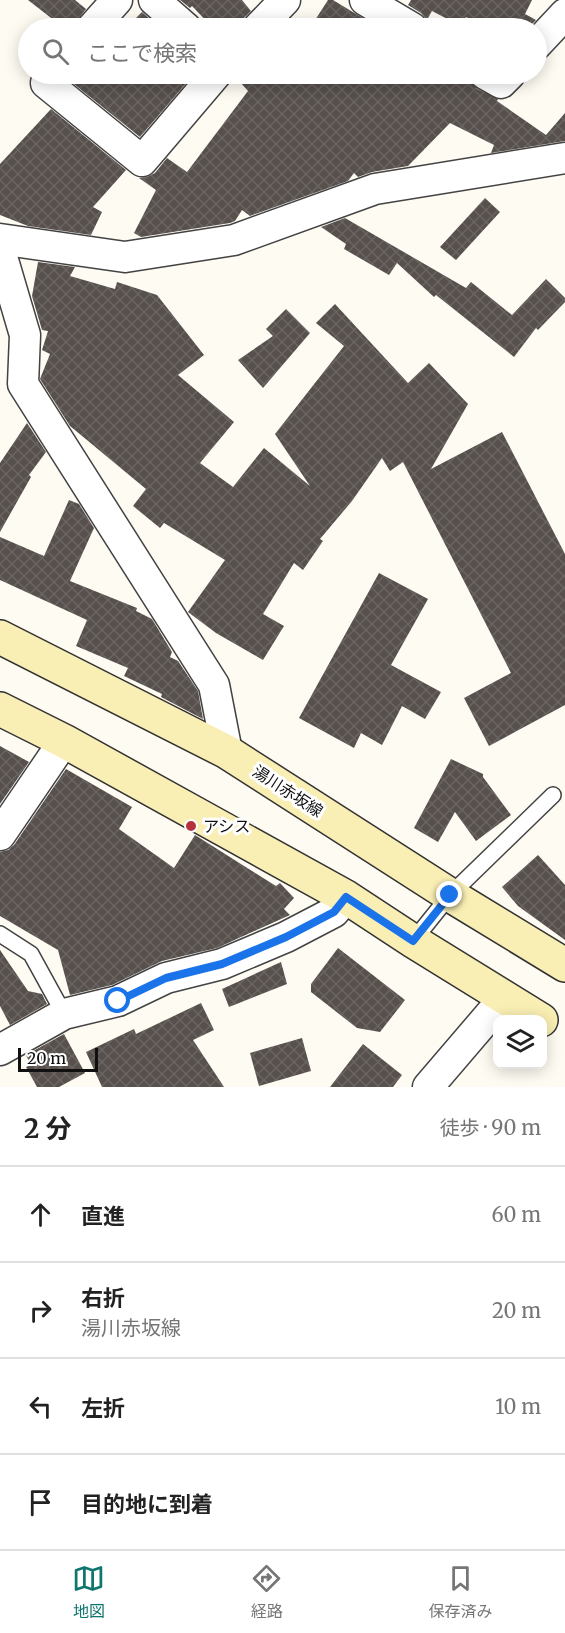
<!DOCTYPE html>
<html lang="ja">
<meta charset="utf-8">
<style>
:root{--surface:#fff;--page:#f2f2f2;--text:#222;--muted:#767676;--line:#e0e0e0;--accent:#0f766e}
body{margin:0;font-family:Merriweather,"Noto Sans JP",serif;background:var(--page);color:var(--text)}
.controls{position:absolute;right:18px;bottom:18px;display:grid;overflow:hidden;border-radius:12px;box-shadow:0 3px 15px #0003}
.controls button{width:54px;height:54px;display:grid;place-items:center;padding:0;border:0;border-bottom:2px solid var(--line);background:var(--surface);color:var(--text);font:30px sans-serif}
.scale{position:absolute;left:18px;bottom:15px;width:80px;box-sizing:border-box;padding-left:6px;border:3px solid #101010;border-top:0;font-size:16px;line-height:21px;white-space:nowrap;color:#101010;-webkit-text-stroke:4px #fff;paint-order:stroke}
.stop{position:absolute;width:18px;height:18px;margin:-14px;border:4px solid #1a73e8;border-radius:50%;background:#fff}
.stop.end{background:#1a73e8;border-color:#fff;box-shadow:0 2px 6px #0008}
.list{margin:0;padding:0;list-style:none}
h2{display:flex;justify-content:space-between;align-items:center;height:78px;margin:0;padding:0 24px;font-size:26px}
h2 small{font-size:20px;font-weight:400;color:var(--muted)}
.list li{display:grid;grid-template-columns:39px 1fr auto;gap:18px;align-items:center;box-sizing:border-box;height:96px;padding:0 24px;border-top:2px solid var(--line)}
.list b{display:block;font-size:22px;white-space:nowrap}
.list p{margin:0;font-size:20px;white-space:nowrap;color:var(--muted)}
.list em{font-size:20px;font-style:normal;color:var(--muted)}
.icon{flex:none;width:33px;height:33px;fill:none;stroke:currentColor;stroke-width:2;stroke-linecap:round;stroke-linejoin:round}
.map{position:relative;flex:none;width:565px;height:1087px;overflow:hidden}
.search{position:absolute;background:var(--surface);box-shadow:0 3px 15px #0003;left:18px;right:18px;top:18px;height:66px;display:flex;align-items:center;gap:15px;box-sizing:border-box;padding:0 21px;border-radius:33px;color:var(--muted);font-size:22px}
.sheet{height:462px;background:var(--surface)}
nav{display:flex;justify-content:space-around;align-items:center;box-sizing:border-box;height:84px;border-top:2px solid var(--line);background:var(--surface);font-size:16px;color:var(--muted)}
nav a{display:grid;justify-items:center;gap:3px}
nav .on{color:var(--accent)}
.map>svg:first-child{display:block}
</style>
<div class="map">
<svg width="565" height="1087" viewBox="0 0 565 1087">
<defs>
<pattern id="building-cross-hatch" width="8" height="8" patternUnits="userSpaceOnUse" patternTransform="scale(1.5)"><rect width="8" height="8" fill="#57504d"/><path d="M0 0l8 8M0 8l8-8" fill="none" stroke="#6a6562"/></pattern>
</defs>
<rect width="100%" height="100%" fill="#fefbf3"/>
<g fill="url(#building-cross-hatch)">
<polygon points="28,0 75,0 86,9 72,28 64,28"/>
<polygon points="180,0 242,0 251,11 234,28 213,28 192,6 190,8"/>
<polygon points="328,0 333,0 379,28 310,28"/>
<polygon points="411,0 532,0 525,14 536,20 528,28 486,28 466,17 461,26 432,11 427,20 421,13 408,5"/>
<polygon points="142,12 143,13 160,28 126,28"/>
<polygon points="84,74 194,74 140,137 74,84"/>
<polygon points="233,74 457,74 469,80 477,89 498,99 497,101 546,135 565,113 565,141 491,153 494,145 450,123 408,166 372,172 358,177 354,173 348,181 250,216 242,210 235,221 230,223 141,237 134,233 156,190 139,178 147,177 155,173 167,158 187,172 248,91"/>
<polygon points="51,109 126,170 93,207 102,212 91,235 28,226 0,215 0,164"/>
<polygon points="485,198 500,212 456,260 440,247"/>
<polygon points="345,218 466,288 471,282 512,315 546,279 565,298 565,302 538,330 536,328 514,357 436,295 434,297 397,263 389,275 344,249 346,244 321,227"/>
<polygon points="38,262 75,267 70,276 115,289 117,282 157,295 204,355 178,375 234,422 200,463 233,487 264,448 310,486 275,434 344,346 316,323 335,304 408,383 429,363 468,404 431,469 502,432 565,554 565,705 489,746 464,698 511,673 403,462 390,471 382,458 352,501 320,539 323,541 303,570 294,563 263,614 284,626 263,660 216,633 188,612 225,560 164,523 160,528 133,506 146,489 70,426 40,379 50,354 42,350 48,331 42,330 32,296"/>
<polygon points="286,309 310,333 263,388 238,360 273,336 266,329"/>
<polygon points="27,423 46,452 29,475 31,477 0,532 0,463"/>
<polygon points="69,500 79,504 94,528 70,581 137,608 136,611 152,619 172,652 170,657 178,661 198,691 203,719 161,697 162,694 124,676 128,668 76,646 87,620 0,580 0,537 44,556"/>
<polygon points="379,573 428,599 391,665 441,692 425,719 402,706 382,745 361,733 354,748 299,718"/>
<polygon points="0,746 29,762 0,804"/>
<polygon points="451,759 483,774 483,777 511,815 476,841 455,812 438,842 414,828"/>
<polygon points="66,769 132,807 119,829 174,868 195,835 276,886 280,883 294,898 284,909 290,915 217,948 162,961 112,985 70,995 58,950 0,916 0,852 8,850 14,845"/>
<polygon points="538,855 565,885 565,940 518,906 502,887"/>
<polygon points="338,948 405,1000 380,1032 357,1028 311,992 311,984"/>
<polygon points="0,950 28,991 42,994 47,1004 10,1025 0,1006"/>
<polygon points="281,962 287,984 229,1007 222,989"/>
<polygon points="201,1003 214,1030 193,1040 224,1087 102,1087 86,1052 134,1029 136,1034"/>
<polygon points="64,1034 85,1073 59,1087 37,1087 26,1067 31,1065 26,1055"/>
<polygon points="302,1038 311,1071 259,1086 250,1053"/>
<polygon points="363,1044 402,1075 393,1087 330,1087"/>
</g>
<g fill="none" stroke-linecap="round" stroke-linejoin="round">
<defs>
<g id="service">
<polyline points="0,934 31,954 64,1014"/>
<polyline points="413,941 450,895 553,795"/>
</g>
<g id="minor">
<polyline points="154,0 186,28"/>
<polyline points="365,0 412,28"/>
<polyline points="92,28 117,0"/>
<polyline points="258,28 285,0"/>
<polyline points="536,45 565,14"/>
<polyline points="53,74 46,83 142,161 216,74"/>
<polyline points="485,74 501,83 510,74"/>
<polyline points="0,239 125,257 234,240 375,189 565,158"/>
<polyline points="0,250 25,335 23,384 214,685 227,752"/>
<polyline points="0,835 64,741"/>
<polyline points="0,1050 64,1014 118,1001 166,978 222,964 286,937 334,912 346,897"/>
<polyline points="428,1087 505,997"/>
</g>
<g id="secondary">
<polyline points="0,637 227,752 450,895 565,965"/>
<polyline points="0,709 64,741 346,897 413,941 541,1020"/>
</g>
</defs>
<use href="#service" stroke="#434343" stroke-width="18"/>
<use href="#minor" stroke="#434343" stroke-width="33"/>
<use href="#secondary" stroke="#323232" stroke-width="36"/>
<use href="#service" stroke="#fff" stroke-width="15"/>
<use href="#minor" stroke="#fff" stroke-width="30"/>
<use href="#secondary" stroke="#f9eeb3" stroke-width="33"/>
</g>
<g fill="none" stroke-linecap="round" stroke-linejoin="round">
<polyline stroke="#1a73e8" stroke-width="8" points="118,1001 166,978 222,964 286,937 334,912 346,897 413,941 450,895"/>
</g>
<circle fill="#b6313e" stroke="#fff" stroke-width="2" cx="191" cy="826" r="6"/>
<g text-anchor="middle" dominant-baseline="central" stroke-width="6" stroke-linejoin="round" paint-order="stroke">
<g font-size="16" fill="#101010" stroke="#fff">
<text transform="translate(288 791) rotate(33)">湯川赤坂線</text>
</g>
<g font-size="16" fill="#101010" stroke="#fff" text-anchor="start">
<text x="203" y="826">アシス</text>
</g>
</g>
</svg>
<div class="controls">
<button><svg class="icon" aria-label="layers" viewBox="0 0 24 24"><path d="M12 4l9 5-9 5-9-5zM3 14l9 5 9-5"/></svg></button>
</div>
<div class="scale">20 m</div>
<div class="stop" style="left:118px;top:1001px"></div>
<div class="stop end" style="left:450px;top:895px"></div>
<div class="search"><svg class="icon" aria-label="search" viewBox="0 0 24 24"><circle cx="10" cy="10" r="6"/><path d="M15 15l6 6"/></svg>ここで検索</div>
</div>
<section class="sheet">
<h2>2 分<small>徒歩 · 90 m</small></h2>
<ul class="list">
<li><svg class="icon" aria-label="ahead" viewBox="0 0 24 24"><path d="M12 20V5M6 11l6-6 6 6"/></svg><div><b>直進</b></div><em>60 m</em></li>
<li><svg class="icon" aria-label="right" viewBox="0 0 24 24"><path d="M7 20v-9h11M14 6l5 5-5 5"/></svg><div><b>右折</b><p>湯川赤坂線</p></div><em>20 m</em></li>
<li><svg class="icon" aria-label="left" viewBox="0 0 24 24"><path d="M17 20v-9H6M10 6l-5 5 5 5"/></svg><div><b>左折</b></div><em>10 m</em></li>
<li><svg class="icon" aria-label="arrive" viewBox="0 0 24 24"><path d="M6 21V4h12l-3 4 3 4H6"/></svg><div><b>目的地に到着</b></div></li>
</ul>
</section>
<nav>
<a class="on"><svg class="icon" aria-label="map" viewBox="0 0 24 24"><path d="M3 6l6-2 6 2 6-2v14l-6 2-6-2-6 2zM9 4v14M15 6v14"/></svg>地図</a>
<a><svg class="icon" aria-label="directions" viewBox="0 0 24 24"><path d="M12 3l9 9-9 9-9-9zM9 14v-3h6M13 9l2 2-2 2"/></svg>経路</a>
<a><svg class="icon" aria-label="saved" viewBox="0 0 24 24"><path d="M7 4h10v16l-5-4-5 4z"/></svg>保存済み</a>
</nav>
